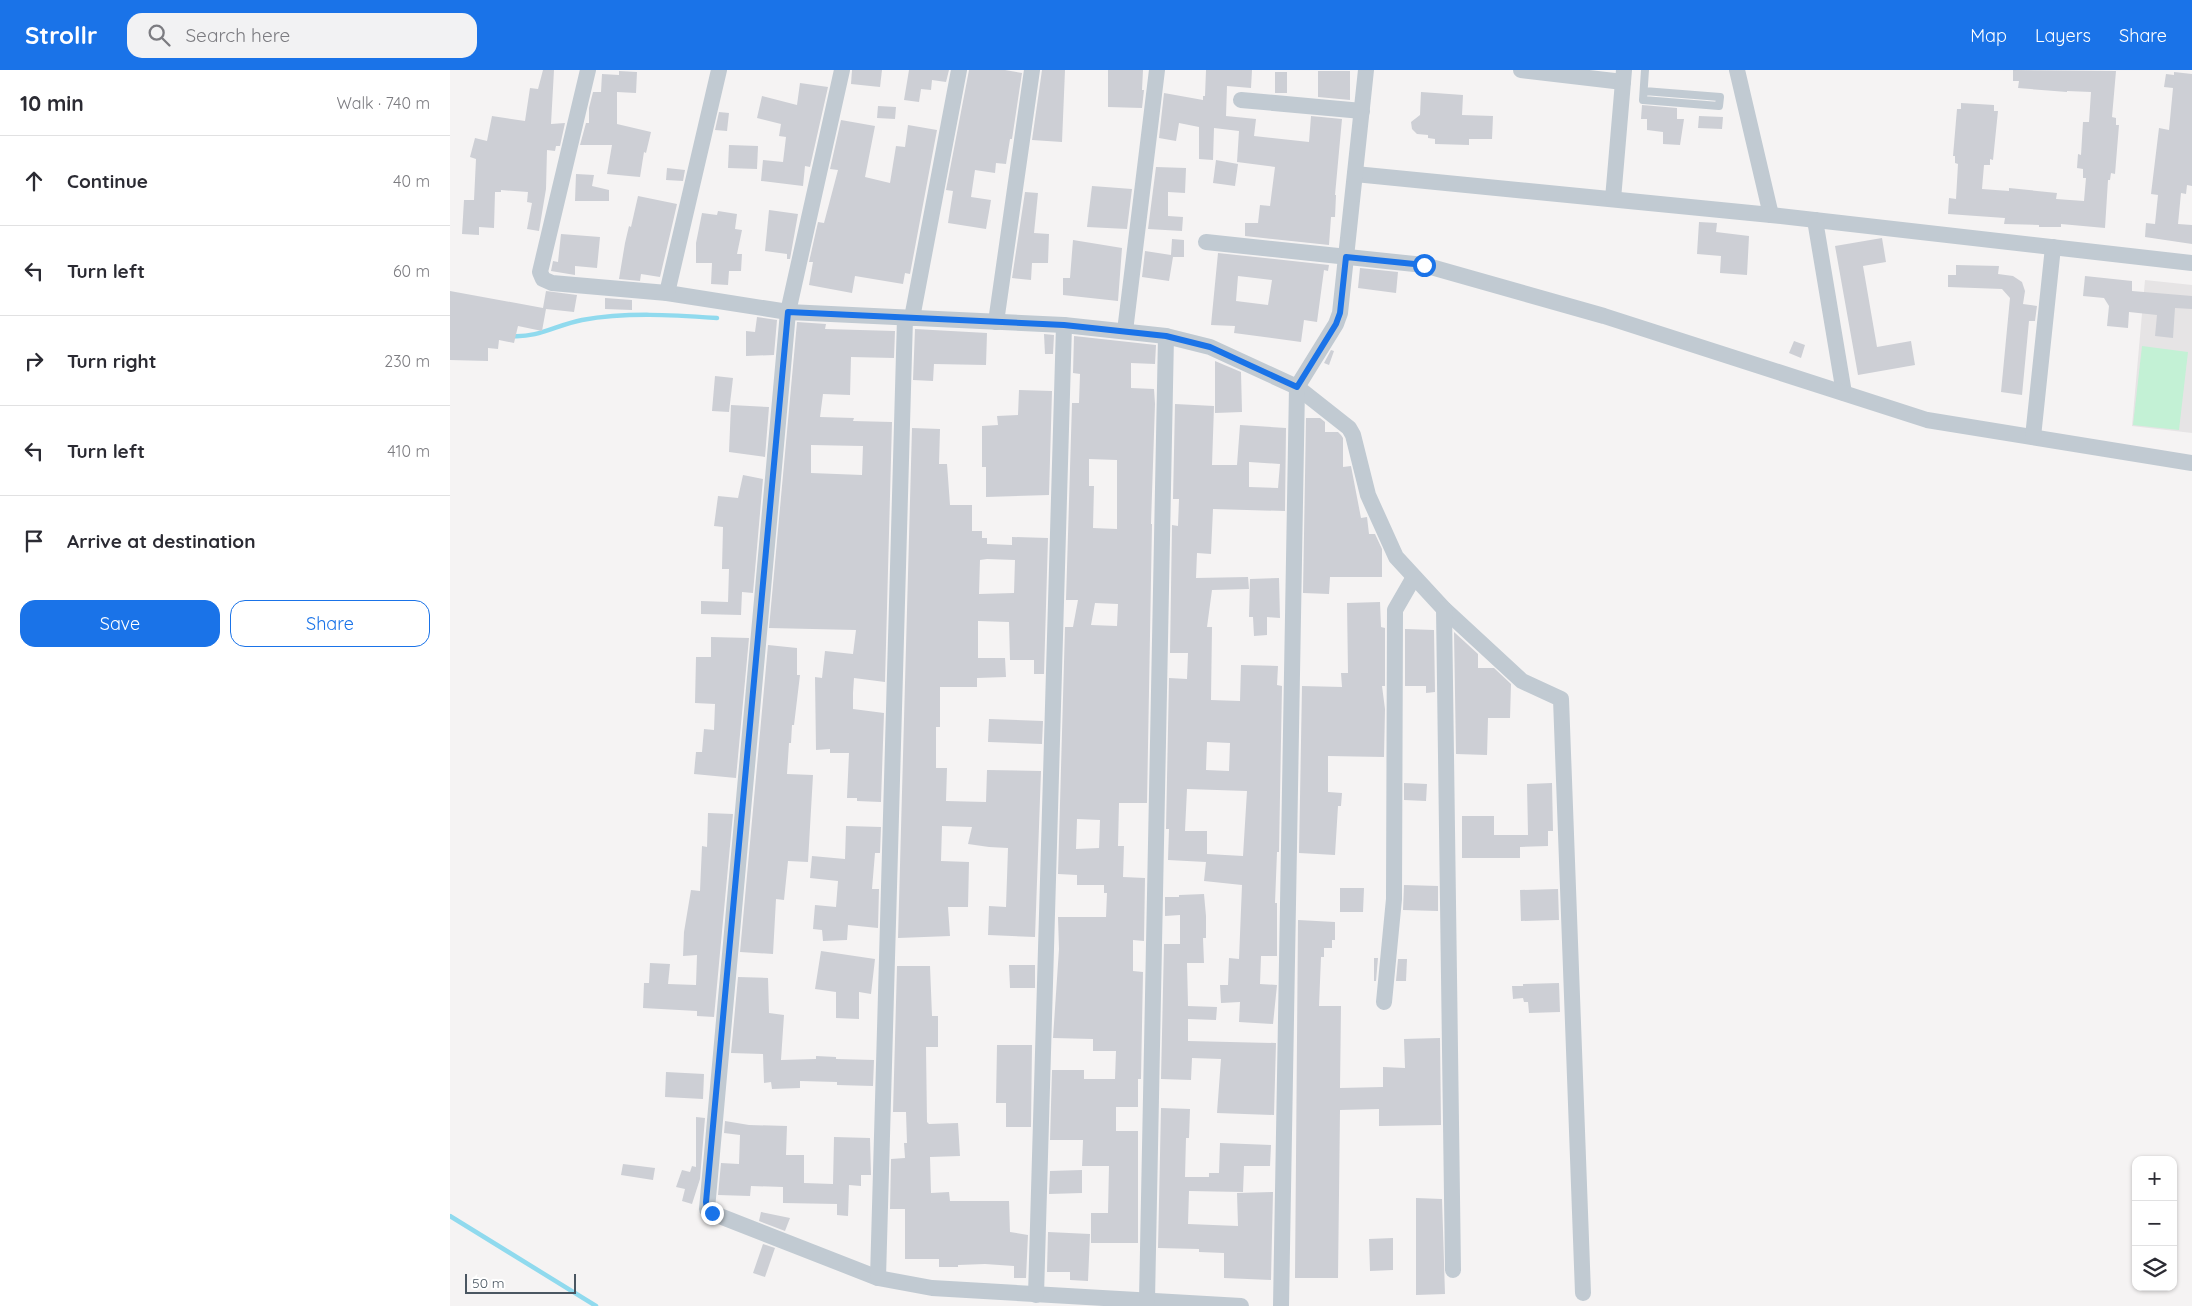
<!DOCTYPE html>
<meta charset="utf-8">
<style>
:root{--surface:#fff;--page:#f2f2f3;--text:#2b2b33;--muted:#7c7c81;--line:#e1e1e2;--accent:#1a73e8}
body{margin:0;font-family:Quicksand,sans-serif;background:var(--page);color:var(--text)}
.controls{position:absolute;right:15px;bottom:15px;display:grid;overflow:hidden;border-radius:10px;box-shadow:0 1px 4px #0004}
.controls button{width:45px;height:45px;display:grid;place-items:center;padding:0;border:0;border-bottom:1px solid var(--line);background:var(--surface);color:var(--text);font:25px sans-serif}
.scale{position:absolute;left:15px;bottom:12px;width:111px;box-sizing:border-box;padding-left:5px;border:2px solid #4a5661;border-top:0;font-size:14px;line-height:18px;white-space:nowrap;color:#4a5661;-webkit-text-stroke:4px #fff;paint-order:stroke}
.stop{position:absolute;width:15px;height:15px;margin:-11px;border:4px solid #1a73e8;border-radius:50%;background:#fff}
.stop.end{background:#1a73e8;border-color:#fff;box-shadow:0 1px 5px #0008}
.list{margin:0;padding:0;list-style:none}
h2{display:flex;justify-content:space-between;align-items:center;height:65px;margin:0;padding:0 20px;font-size:21px}
h2 small{font-size:16px;font-weight:400;color:var(--muted)}
.list li{display:grid;grid-template-columns:32px 1fr auto;gap:15px;align-items:center;box-sizing:border-box;height:90px;padding:0 20px;border-top:1px solid var(--line)}
.list b{display:block;font-size:19px;white-space:nowrap}
.list em{font-size:16px;font-style:normal;color:var(--muted)}
.actions{display:flex;gap:10px;padding:15px 20px}
.actions a{flex:1;padding:11px 0;border:1px solid var(--accent);border-radius:15px;text-align:center;font-size:18px;color:var(--accent)}
.actions .main{background:var(--accent);color:#fff}
.icon{flex:none;width:28px;height:28px;fill:none;stroke:currentColor;stroke-width:2;stroke-linecap:round;stroke-linejoin:round}
.map{position:relative;flex:none;width:1742px;height:1236px;overflow:hidden}
header{display:flex;align-items:center;gap:30px;box-sizing:border-box;height:70px;padding:0 25px;background:var(--accent);color:#fff}
header strong{font-size:24px}
nav{display:flex;gap:28px;margin-inline-start:auto;font-size:18px}
.search{width:350px;height:45px;background:var(--page);display:flex;align-items:center;gap:12px;box-sizing:border-box;padding:0 18px;border-radius:15px;color:var(--muted);font-size:19px}
main{display:flex}
aside{flex:1;background:var(--surface)}
.map>svg:first-child{display:block}
</style>
<header>
<strong>Strollr</strong>
<div class="search"><svg class="icon" aria-label="search" viewBox="0 0 24 24"><circle cx="10" cy="10" r="6"/><path d="M15 15l6 6"/></svg>Search here</div>
<nav><a>Map</a><a>Layers</a><a>Share</a></nav>
</header>
<main>
<aside>
<h2>10 min<small>Walk · 740 m</small></h2>
<ul class="list">
<li><svg class="icon" aria-label="ahead" viewBox="0 0 24 24"><path d="M12 20V5M6 11l6-6 6 6"/></svg><div><b>Continue</b></div><em>40 m</em></li>
<li><svg class="icon" aria-label="left" viewBox="0 0 24 24"><path d="M17 20v-9H6M10 6l-5 5 5 5"/></svg><div><b>Turn left</b></div><em>60 m</em></li>
<li><svg class="icon" aria-label="right" viewBox="0 0 24 24"><path d="M7 20v-9h11M14 6l5 5-5 5"/></svg><div><b>Turn right</b></div><em>230 m</em></li>
<li><svg class="icon" aria-label="left" viewBox="0 0 24 24"><path d="M17 20v-9H6M10 6l-5 5 5 5"/></svg><div><b>Turn left</b></div><em>410 m</em></li>
<li><svg class="icon" aria-label="arrive" viewBox="0 0 24 24"><path d="M6 21V4h12l-3 4 3 4H6"/></svg><div><b>Arrive at destination</b></div></li>
</ul>
<div class="actions"><a class="main">Save</a><a>Share</a></div>
</aside>
<div class="map">
<svg width="1742" height="1236" viewBox="0 0 1742 1236">
<rect width="100%" height="100%" fill="#f5f3f3"/>
<polygon fill="#e6e4e5" points="1695,210 1742,215 1742,363 1682,356"/>
<polygon fill="#c3f1d5" points="1692,276 1738,282 1729,360 1683,355"/>
<g fill="none" stroke-linecap="round" stroke-linejoin="round">
<g stroke="#90daee" stroke-width="4.5">
<path d="M61 266C89 268 106 255 132 250 177 242 222 245 267 248"/>
<polyline points="0,1146 146,1236"/>
</g>
</g>
<g fill="#cdcfd5" fill-rule="evenodd">
<polygon points="93,0 104,0 101,54 115,53 110,76 106,76 105,81 97,80 96,119 89,161 77,159 82,133 77,132 78,122 51,120 51,122 45,122 44,158 29,157 29,165 12,164 14,130 24,130 26,89 20,87 25,68 37,71 42,46 75,51 80,18 88,19"/>
<polygon points="402,0 432,0 430,17 401,14"/>
<polygon points="459,0 499,0 496,12 482,10 481,20 471,19 469,32 454,30"/>
<polygon points="519,0 555,0 572,3 562,69 560,69 556,94 546,93 545,103 525,100 521,127 541,130 536,159 498,153 503,121 496,120"/>
<polygon points="592,0 615,0 612,72 582,70"/>
<polygon points="658,0 693,0 692,20 694,20 692,38 658,37"/>
<polygon points="756,0 802,0 801,18 777,16 776,46 806,49 804,66 859,72 861,46 892,49 885,125 886,125 885,147 881,147 879,175 795,166 795,153 808,153 810,135 820,136 825,97 787,92 789,61 764,58 763,90 749,89 749,57 729,53 726,71 709,68 714,23 753,30 753,26 755,26"/>
<polygon points="1563,0 1666,1 1662,47 1666,48 1666,55 1669,55 1665,104 1661,103 1660,110 1658,110 1655,158 1611,154 1611,157 1589,157 1589,155 1554,154 1555,148 1498,144 1499,128 1506,129 1508,94 1505,93 1505,86 1503,86 1507,39 1511,39 1511,33 1544,35 1544,41 1548,41 1543,90 1540,89 1540,95 1534,95 1532,119 1559,121 1559,118 1607,123 1606,129 1634,131 1636,108 1633,108 1633,99 1627,98 1628,84 1631,85 1633,52 1639,52 1641,22 1617,21 1617,22 1568,18 1569,11 1563,11"/>
<polygon points="169,1 187,2 186,23 167,22 167,54 201,62 196,83 194,82 190,107 157,104 162,75 130,75 136,53 139,53 139,38 143,22 151,22 152,4 169,5"/>
<polygon points="868,1 900,1 900,30 868,27"/>
<rect x="825" y="2" width="12" height="21"/>
<polygon points="1724,2 1742,4 1742,116 1737,115 1736,124 1731,123 1728,154 1742,155 1742,174 1695,167 1696,153 1705,154 1708,125 1701,124 1709,58 1719,60 1723,18 1714,17 1716,4 1724,5"/>
<polygon points="350,13 378,17 360,97 355,96 353,116 311,111 313,90 333,92 336,67 329,66 331,54 307,48 312,26 347,35"/>
<polygon points="971,22 1013,25 1012,45 1043,46 1042,69 1019,69 1019,75 985,74 985,69 978,68 978,65 967,64 962,59 961,52 970,45"/>
<polygon points="1192,35 1227,38 1227,49 1234,49 1230,75 1213,74 1213,62 1197,60 1197,49 1191,49"/>
<polygon points="428,36 446,37 445,49 427,48"/>
<polygon points="269,42 279,43 277,61 265,60"/>
<polygon points="1249,46 1273,47 1272,59 1248,58"/>
<polygon points="391,50 425,56 415,107 440,113 446,76 455,77 458,55 487,60 460,204 455,203 453,214 405,206 402,223 359,215 363,192 359,192 368,152 374,153 388,100 380,99"/>
<polygon points="279,75 308,76 307,99 278,98"/>
<polygon points="766,90 788,94 785,116 763,113"/>
<polygon points="706,97 736,98 735,123 718,122 718,146 733,147 732,161 698,159"/>
<polygon points="217,98 235,100 233,111 216,110"/>
<polygon points="126,104 144,105 142,116 159,120 159,131 125,131"/>
<polygon points="642,116 682,119 677,159 637,157"/>
<polygon points="575,122 588,123 584,163 599,164 598,193 582,193 581,210 562,208"/>
<polygon points="188,126 227,134 222,156 210,207 191,204 190,211 169,209 175,173 179,156 181,157"/>
<polygon points="319,140 348,144 340,189 337,189 337,184 315,181"/>
<polygon points="268,141 287,144 285,159 292,160 287,184 292,184 291,201 279,201 278,215 261,214 262,193 246,193 246,173 252,143 267,145"/>
<polygon points="1249,152 1267,153 1266,162 1299,166 1297,205 1270,203 1271,186 1247,184"/>
<polygon points="111,164 150,167 147,198 125,196 125,205 101,201 103,191 108,192"/>
<polygon points="1432,168 1436,192 1413,196 1427,277 1461,271 1465,295 1408,305 1385,176"/>
<polygon points="722,169 734,170 734,187 723,187 719,211 692,207 695,181 721,185"/>
<polygon points="623,170 672,178 668,231 613,225 613,208 620,208"/>
<path d="M768 183 879 195 878 201 874 200 867 252 854 250 851 272 784 263 785 256 761 255ZM788 206 822 210 818 235 786 231Z"/>
<polygon points="1506,195 1549,196 1548,204 1563,206 1572,212 1575,221 1573,234 1587,236 1585,251 1579,251 1572,325 1551,322 1560,228 1552,219 1498,217 1498,205 1506,205"/>
<polygon points="910,198 948,202 946,223 908,218"/>
<polygon points="1635,206 1682,211 1682,221 1742,226 1742,239 1725,238 1723,268 1705,266 1707,245 1679,242 1678,258 1657,256 1659,236 1654,228 1633,226"/>
<polygon points="0,221 93,238 96,221 127,225 124,242 96,239 92,261 68,256 64,273 49,270 48,279 38,278 38,291 0,290"/>
<polygon points="155,228 182,230 182,240 155,239"/>
<polygon points="307,247 327,250 324,285 296,286 296,261 305,262"/>
<path d="M347 252 376 254 375 259 445 261 444 288 401 287 400 325 373 324 370 347 404 348 403 351 442 352 435 612 404 608 403 623V639L434 643 431 732 407 731V728H397L399 683H380V679L366 680 365 607 372 608 375 581 403 584 406 560 319 558ZM361 375 413 376 412 405 361 403Z"/>
<polygon points="465,259 537,263 536,295 484,294 483,311 463,310"/>
<polygon points="594,264 604,265 603,284 595,284"/>
<path d="M624 266 706 275 705 294 681 293V318L704 319 705 334 701 454H702L697 733H669L668 776H674L673 807 695 808 694 871 683 870V901L693 902 691 1009H688V1037H666V1061H688V1173H641V1143H658L659 1096H632L633 1070H600L602 1000H634V1009H665L666 981H643V969L603 968 609 879 608 847H656L657 823H654V815H627V805L608 804 615 557H623L628 530H616L622 333H629L630 304 623 303ZM639 389 667 390V459L643 458 644 416H639ZM645 533 668 534 667 556 641 555ZM627 749 650 750 649 778 626 779Z"/>
<polygon points="1344,271 1355,275 1351,288 1339,283"/>
<polygon points="881,280 884,281 879,295 874,293"/>
<polygon points="765,291 791,302 792,342 765,343"/>
<polygon points="265,306 283,308 279,342 262,341"/>
<polygon points="569,320 602,321 599,425 536,427 536,397 532,397 532,356 548,355 547,346 568,345"/>
<path d="M725 334 764 336 762 395H787L790 355 836 358 835 441 763 439 761 484 747 483 746 508 798 507 799 519 762 520 757 557H762L761 630 790 631 791 595 828 596 827 615 832 616 829 782H827L825 833H827V886H811L810 914 827 915 823 954 789 952 790 932 771 933 770 915H778L779 888 789 889 792 815 754 811 756 792 718 790 719 759H716L719 608 737 609 738 583H720L722 455 728 456 729 429H723ZM799 392 830 394 828 418 799 417ZM757 672 780 673 779 701 756 700ZM737 719 797 721 793 786 757 784V761H735Z"/>
<polygon points="281,335 319,337 315,387 279,382"/>
<polygon points="856,348 870,348 875,352 875,362 888,362 891,365 893,368 893,397 901,396 911,448 917,447 919,464 925,464 932,479 932,507 880,507 879,524 853,523"/>
<path d="M462 358 490 359 489 394H497L500 435H522V461H532V468H537V474L562 475V467L598 468 594 604H584V590H560L559 552 528 551V588H555L556 607 527 608V617H490V657H486V698H497L496 731 536 732 537 700 591 701 585 867 538 865 539 836 556 837 558 778 539 777 518 774 522 757 492 756 491 791 519 792 518 837H498L500 866 448 868ZM537 489 565 490 564 523 529 524 530 490Z"/>
<polygon points="293,405 313,409 303,523 292,522 291,545 251,544 251,531 278,532 279,499 272,499 273,457 264,456 268,426 288,428"/>
<polygon points="829,508 830,548 817,547 817,565 804,566 803,547 799,547 800,509"/>
<polygon points="930,532 931,557 935,558 935,616 932,616 935,639 934,687 878,686 878,722 892,723 891,736 888,736 885,785 849,783 852,616 892,617 891,603 898,603 897,533"/>
<polygon points="955,559 984,560 985,622 976,623 976,616 955,616"/>
<polygon points="1004,562 1028,584 1028,598 1044,598 1061,614 1060,648 1038,648 1037,685 1006,684"/>
<polygon points="261,567 299,568 286,708 244,704 246,682 252,682 254,659 264,660 265,634 245,633 246,587 261,587"/>
<polygon points="318,575 347,578 347,605 350,605 344,655 342,655 341,673 339,673 337,704 363,705 358,792 338,791 334,830 326,829 323,884 290,882"/>
<polygon points="539,649 593,651 592,674 538,672"/>
<polygon points="954,713 977,714 976,731 954,730"/>
<polygon points="1102,713 1103,761 1098,761 1098,776 1070,777 1070,788 1012,788 1012,746 1044,746 1044,765 1078,765 1077,714"/>
<polygon points="258,743 283,744 264,947 247,946 247,941 193,938 194,913 199,913 200,893 220,894 218,914 246,915 247,885 233,886 234,862 241,820 250,821 252,776 257,777"/>
<polygon points="396,756 431,757 430,783 425,783 422,819 429,819 428,858 398,855 397,870 373,871 372,860 363,859 365,835 386,837 388,811 360,808 362,786 395,789"/>
<polygon points="954,815 988,816 988,841 953,840"/>
<polygon points="890,818 914,818 913,842 890,842"/>
<polygon points="1108,819 1109,850 1071,851 1070,820"/>
<polygon points="754,824 756,846 756,868 753,868 754,893 737,893 738,936 767,937 766,950 738,949 738,971 826,973 824,1045 767,1043 771,989 742,988 741,1010 711,1009 714,874 730,874 730,845 715,846 715,827 729,827 729,825"/>
<polygon points="848,850 885,852 885,870 882,870 882,878 874,878 874,887 871,887 869,936 891,936 890,1018 933,1017 933,997 955,998 954,969 990,968 991,1055 929,1056 929,1039 890,1040 888,1208 845,1208"/>
<polygon points="371,881 425,889 421,924 409,922 409,949 386,948 386,922 365,919"/>
<polygon points="924,888 928,888 926,911 924,911"/>
<polygon points="948,889 957,889 956,911 946,911"/>
<polygon points="559,895 585,895 585,918 560,918"/>
<polygon points="447,896 480,896 482,946 488,946 488,977 476,977 477,1052 479,1054 508,1053 510,1086 480,1087 481,1123 499,1122 500,1131 559,1131 560,1162 578,1165 576,1208 564,1208 564,1196 535,1194 508,1195 508,1197 489,1197 489,1189 455,1189 455,1139 440,1139 441,1089 455,1088 454,1073 457,1073 456,1042 443,1042"/>
<polygon points="288,907 318,908 319,943 334,945 331,990 366,989 366,986 386,987 386,989 424,990 423,1016 387,1015 387,1012 350,1011 350,1018 322,1019 321,1012 314,1013 313,984 281,983"/>
<polygon points="1109,913 1110,942 1079,943 1078,932 1074,932 1073,928 1063,929 1062,916 1073,916 1073,914"/>
<polygon points="547,975 582,975 581,1057 556,1057 556,1033 546,1033"/>
<polygon points="216,1002 254,1004 253,1029 215,1027"/>
<polygon points="711,1038 740,1039 739,1068 736,1068 735,1107 759,1107 759,1103 769,1103 770,1073 821,1075 820,1096 794,1096 793,1122 739,1121 738,1154 788,1156 787,1123 823,1122 821,1210 774,1208 774,1183 749,1182 749,1179 708,1178"/>
<polygon points="246,1047 255,1048 250,1109 242,1134 232,1131 235,1119 226,1117 232,1100 240,1102 242,1096 246,1097"/>
<polygon points="275,1051 299,1055 337,1056 336,1085 354,1085 354,1113 383,1114 384,1067 420,1068 421,1105 411,1105 411,1116 399,1115 398,1146 387,1145 387,1134 333,1133 333,1117 301,1116 300,1126 268,1125 271,1093 289,1094 290,1065 274,1063"/>
<polygon points="173,1094 205,1098 203,1110 171,1105"/>
<polygon points="632,1100 632,1123 599,1124 600,1101"/>
<polygon points="966,1128 992,1129 995,1224 966,1225"/>
<polygon points="311,1142 340,1148 335,1161 309,1151"/>
<polygon points="598,1162 640,1164 638,1211 620,1210 620,1202 597,1202"/>
<polygon points="943,1168 943,1200 920,1201 919,1169"/>
<polygon points="313,1174 325,1178 315,1207 303,1203"/>
</g>
<g fill="none" stroke-linecap="round" stroke-linejoin="round">
<polyline stroke="#c1cad2" stroke-width="8" points="1194,21 1270,27 1269,36 1193,30 1195,0"/>
<g stroke="#c1cad2" stroke-width="16">
<polyline points="138,0 90,202 93,209 102,213 217,223 338,242 614,255 716,266 760,277 847,317 899,358 903,365 918,425 946,487 994,539 1072,611 1111,629 1133,1223"/>
<polyline points="392,0 338,242 257,1139 262,1143 428,1208 482,1218 791,1236"/>
<polyline points="1071,0 1173,12"/>
<polyline points="1287,0 1321,145"/>
<polyline points="791,30 912,41"/>
<polyline points="905,104 1321,145 1742,193"/>
<polyline points="1163,129 1174,0"/>
<polyline points="1365,150 1394,323"/>
<polyline points="756,172 974,195 1154,246 1477,350 1742,393"/>
<polyline points="217,223 269,0"/>
<polyline points="462,248 509,0"/>
<polyline points="546,252 582,0"/>
<polyline points="675,261 707,0"/>
<polyline points="1583,367 1603,177"/>
<polyline points="994,539 1003,1200"/>
<polyline points="934,932 944,829 945,540 964,507"/>
<polyline points="428,1208 455,248"/>
<polyline points="586,1225 614,255"/>
<polyline points="697,1230 716,266"/>
<polyline points="831,1236 847,317 886,254 890,243 916,0"/>
</g>
</g>
<g fill="none" stroke-linecap="round" stroke-linejoin="round">
<polyline stroke="#1a73e8" stroke-width="6" points="262,1143 257,1139 256,1132 338,242 614,255 716,266 760,277 847,317 886,254 890,243 896,187 974,195"/>
</g>
</svg>
<div class="controls">
<button>+</button>
<button>−</button>
<button><svg class="icon" aria-label="layers" viewBox="0 0 24 24"><path d="M12 4l9 5-9 5-9-5zM3 14l9 5 9-5"/></svg></button>
</div>
<div class="scale">50 m</div>
<div class="stop" style="left:974px;top:195px"></div>
<div class="stop end" style="left:262px;top:1143px"></div>
</div>
</main>
